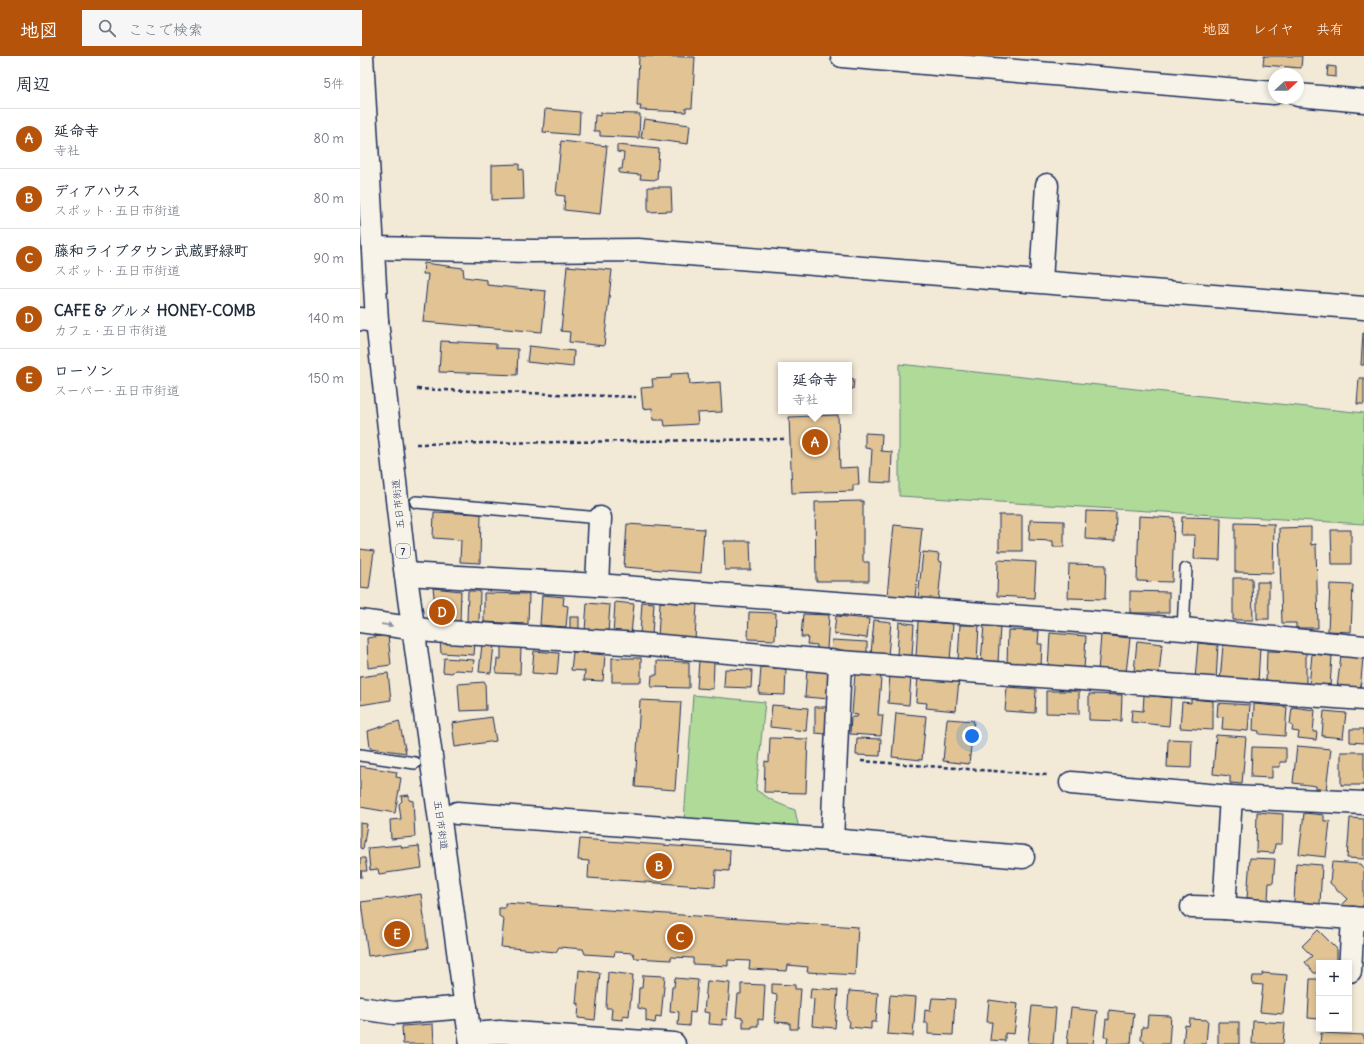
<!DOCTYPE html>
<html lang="ja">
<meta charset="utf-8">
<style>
:root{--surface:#fff;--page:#f6f6f7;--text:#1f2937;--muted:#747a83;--line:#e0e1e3;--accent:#b45309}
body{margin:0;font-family:Delius,"Klee One",sans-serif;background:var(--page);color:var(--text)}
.controls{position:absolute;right:12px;bottom:12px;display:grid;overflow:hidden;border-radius:0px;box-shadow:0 2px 6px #0003}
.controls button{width:36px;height:36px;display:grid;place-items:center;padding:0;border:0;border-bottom:1px solid var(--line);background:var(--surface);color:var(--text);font:20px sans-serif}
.compass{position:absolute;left:908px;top:12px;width:36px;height:36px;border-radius:50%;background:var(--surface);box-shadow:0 2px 6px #0003;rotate:69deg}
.you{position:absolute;left:612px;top:680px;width:14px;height:14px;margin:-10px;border:3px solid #fff;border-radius:50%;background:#1a73e8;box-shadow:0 0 0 6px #1a73e833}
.badge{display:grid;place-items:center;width:26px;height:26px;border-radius:50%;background:var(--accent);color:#fff;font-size:13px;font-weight:700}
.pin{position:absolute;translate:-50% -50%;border:2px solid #fff;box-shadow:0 1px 4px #0006}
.popup{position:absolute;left:418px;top:306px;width:74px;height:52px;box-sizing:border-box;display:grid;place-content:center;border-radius:0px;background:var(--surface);filter:drop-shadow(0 1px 3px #0005);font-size:13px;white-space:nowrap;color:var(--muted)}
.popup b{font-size:15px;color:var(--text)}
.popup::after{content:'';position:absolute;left:50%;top:100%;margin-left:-8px;border:8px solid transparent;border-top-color:var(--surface)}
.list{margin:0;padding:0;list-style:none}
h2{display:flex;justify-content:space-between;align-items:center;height:52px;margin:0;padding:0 16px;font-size:17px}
h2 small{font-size:13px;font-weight:400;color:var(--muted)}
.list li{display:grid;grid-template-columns:26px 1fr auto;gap:12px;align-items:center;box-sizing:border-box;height:60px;padding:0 16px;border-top:1px solid var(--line)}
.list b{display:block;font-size:15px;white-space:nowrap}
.list p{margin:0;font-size:13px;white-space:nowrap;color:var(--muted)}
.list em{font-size:13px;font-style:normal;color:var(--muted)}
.icon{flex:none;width:22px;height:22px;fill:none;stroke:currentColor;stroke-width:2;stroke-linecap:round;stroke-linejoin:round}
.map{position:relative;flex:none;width:1004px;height:988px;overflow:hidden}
header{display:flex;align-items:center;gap:24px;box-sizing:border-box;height:56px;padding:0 20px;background:var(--accent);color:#fff}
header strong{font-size:19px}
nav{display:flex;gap:22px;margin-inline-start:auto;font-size:14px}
.search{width:280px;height:36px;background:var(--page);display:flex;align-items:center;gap:10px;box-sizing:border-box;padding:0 14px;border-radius:0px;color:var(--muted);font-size:15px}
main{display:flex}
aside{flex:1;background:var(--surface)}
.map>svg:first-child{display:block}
</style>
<header>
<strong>地図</strong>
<div class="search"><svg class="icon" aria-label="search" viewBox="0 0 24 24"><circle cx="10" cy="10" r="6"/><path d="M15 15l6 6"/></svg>ここで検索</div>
<nav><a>地図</a><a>レイヤ</a><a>共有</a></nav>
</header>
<main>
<aside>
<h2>周辺<small>5件</small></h2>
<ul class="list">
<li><span class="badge">A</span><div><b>延命寺</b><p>寺社</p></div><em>80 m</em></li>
<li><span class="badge">B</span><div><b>ディアハウス</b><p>スポット · 五日市街道</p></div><em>80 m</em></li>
<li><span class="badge">C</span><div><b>藤和ライブタウン武蔵野緑町</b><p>スポット · 五日市街道</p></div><em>90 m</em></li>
<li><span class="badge">D</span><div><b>CAFE &amp; グルメ HONEY-COMB</b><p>カフェ · 五日市街道</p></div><em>140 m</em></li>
<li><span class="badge">E</span><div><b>ローソン</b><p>スーパー · 五日市街道</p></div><em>150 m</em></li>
</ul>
</aside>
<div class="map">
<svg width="1004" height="988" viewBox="0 0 1004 988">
<rect width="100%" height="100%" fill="#f3e9d7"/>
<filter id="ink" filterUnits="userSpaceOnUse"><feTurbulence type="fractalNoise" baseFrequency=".025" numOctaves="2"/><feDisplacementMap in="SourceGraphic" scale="8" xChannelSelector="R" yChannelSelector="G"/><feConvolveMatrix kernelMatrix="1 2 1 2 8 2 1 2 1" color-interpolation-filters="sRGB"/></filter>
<g filter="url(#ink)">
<g fill="#afda98" stroke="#65847b">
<polygon points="539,308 1004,357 1004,468 539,440"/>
<polygon points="333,639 405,646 396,734 415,746 435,754 439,773 324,764"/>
</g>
<g fill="#e1c394" stroke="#1b2f5e">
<polygon points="279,0 335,1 332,52 326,52 326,56 280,54 281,50 277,50"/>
<polygon points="904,0 942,0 941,12 903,9"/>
<polygon points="968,10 976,11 976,21 967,20"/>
<polygon points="185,53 220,56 219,79 183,76"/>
<polygon points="240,57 280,58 279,82 240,80 240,75 234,75 235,59 240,60"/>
<polygon points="284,63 330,69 328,88 281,82"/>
<polygon points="201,85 247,90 240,158 204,154 205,140 196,139"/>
<polygon points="257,89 299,93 297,124 280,123 281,119 259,117 259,113 262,113 264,97 257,96"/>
<polygon points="159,108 159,114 163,113 164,143 132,144 132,109"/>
<polygon points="288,131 311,131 312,155 288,156"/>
<polygon points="64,207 103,212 104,221 127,224 127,229 186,235 182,276 63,266 68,218 63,218"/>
<polygon points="207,210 252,214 244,290 209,286 210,276 201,275"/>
<polygon points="1003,277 1004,277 1004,309 1001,309"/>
<polygon points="81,285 136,288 136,292 158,293 157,319 79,316"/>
<polygon points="169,290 214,295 213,311 167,306"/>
<polygon points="329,317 330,328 360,326 362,356 337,357 338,368 305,370 304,364 293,364 292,352 283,353 281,332 293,331 292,323 311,322 311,318"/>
<polygon points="489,322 494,323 493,333 489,333"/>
<polygon points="999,322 1004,322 1004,348 997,348"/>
<polygon points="478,359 480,412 498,411 499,429 493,429 493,435 432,437 429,361"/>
<polygon points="505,377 522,378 521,395 532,396 531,427 510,426 512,393 505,392"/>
<polygon points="503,445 503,506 509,506 509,525 456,525 455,446"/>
<polygon points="726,455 756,456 755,485 725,483"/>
<polygon points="74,456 121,458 120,507 100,506 101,484 73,482"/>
<rect x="639" y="459" width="23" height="36"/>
<polygon points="779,460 814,462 812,526 777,525"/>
<polygon points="822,461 861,462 860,504 834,503 835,479 821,479"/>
<polygon points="670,464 704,465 704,491 693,491 693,485 669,484"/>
<polygon points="875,467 914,468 913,517 875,516"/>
<polygon points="267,468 344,473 341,517 264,511"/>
<polygon points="534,469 562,472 555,542 527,540"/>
<polygon points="951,471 951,489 956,488 958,572 936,572 936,567 922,567 919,472"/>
<polygon points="971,474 991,474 991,508 972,508"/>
<polygon points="364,485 390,485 391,514 365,514"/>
<polygon points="0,493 14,495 9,533 0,532"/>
<polygon points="563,496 579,498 578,505 582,506 578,545 558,543"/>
<polygon points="638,504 676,506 674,542 637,540"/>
<polygon points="709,508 746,509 745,543 708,542"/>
<polygon points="873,522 892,522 893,564 873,564"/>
<rect x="897" y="526" width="12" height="37"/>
<polygon points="970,528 993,529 991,576 968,575"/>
<polygon points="73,532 101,535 100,565 77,563"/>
<polygon points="108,535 120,535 119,566 107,565"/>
<polygon points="770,535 809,536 809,557 770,557"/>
<polygon points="124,537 169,538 168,568 124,566"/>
<polygon points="182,539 204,541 203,549 208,550 206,571 180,569"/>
<polygon points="255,546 274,548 271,578 253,579"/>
<polygon points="282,546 294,547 292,579 280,578"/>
<polygon points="300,546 337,548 335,584 298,582"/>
<polygon points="227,547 250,549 248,577 225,575"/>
<polygon points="389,556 416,557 415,584 388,583"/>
<polygon points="443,558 469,559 467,594 457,593 457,589 447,588 448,581 441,581"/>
<polygon points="476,560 509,563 507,582 474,578"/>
<rect x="210" y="561" width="9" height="13"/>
<polygon points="514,564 531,566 528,600 511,598"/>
<polygon points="558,565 593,568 590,604 556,601"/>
<polygon points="539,566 554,568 552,600 537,599"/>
<polygon points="600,569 619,569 617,606 598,604"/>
<polygon points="624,569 640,570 638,607 621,606"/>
<polygon points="648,574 679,575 678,588 682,588 681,610 647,608"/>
<polygon points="690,577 726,580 724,614 688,612"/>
<polygon points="28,579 31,609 8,612 7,582"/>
<polygon points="741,579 770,582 766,617 738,615"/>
<polygon points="80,584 115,587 114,599 81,597"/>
<polygon points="472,584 507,586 507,597 471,596"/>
<polygon points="777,585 802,588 799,619 774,616"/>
<polygon points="838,587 858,589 856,625 835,623"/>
<polygon points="122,588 134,589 131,617 119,616"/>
<polygon points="863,589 900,591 898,627 860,625"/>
<polygon points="141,591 161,591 160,618 136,617 137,603 141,603"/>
<polygon points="174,595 199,597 197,619 172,617"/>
<polygon points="907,595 946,596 946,628 906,628"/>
<polygon points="213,596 245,599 243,625 224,624 225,615 211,614"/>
<polygon points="952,598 972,600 970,631 949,630"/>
<polygon points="981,599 1003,602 1000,635 977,632"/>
<polygon points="84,602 114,604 113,615 95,614 92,617 83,616"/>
<rect x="252" y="602" width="29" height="24"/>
<polygon points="297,605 329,606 329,632 291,631 292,619 297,619"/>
<polygon points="339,605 354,606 353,633 337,632"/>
<polygon points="401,611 426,613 425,639 399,638"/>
<polygon points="365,613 392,614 391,632 364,631"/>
<polygon points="447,613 469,616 470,643 445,641"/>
<polygon points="28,617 31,644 0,649 0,621"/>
<polygon points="495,617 519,617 521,622 518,659 523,659 521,680 490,678 491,661 497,661 498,659 492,658"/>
<polygon points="530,619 551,620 549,649 528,647"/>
<polygon points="558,620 599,624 596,655 566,652 567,647 556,646"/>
<polygon points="125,626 126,654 100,655 98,628"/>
<polygon points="647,631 676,633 675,657 645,655"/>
<polygon points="686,635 719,635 719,658 686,657"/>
<polygon points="729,638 762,639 761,665 729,664"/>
<polygon points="784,639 811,642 809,670 771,666 772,654 783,655"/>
<polygon points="831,643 853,645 853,674 820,672 822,646 831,647"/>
<polygon points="280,644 321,646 315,734 275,731"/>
<polygon points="858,647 890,649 888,675 862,673 863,661 857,660"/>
<polygon points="894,648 927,651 925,680 899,678 899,675 893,674"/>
<polygon points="412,649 448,652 446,675 410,671"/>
<polygon points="455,651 467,651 466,678 455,677"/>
<polygon points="932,651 955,654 953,676 957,676 956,684 938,682 939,676 932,675 933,670 930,669"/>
<polygon points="964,655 986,657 983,682 962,680"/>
<polygon points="536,657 566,660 562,704 532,701"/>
<polygon points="132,661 136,685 95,691 92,667"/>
<polygon points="587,663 614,665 609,708 583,705"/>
<polygon points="39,665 46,697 10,692 8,675"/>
<polygon points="990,673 1004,673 1004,687 990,686"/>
<polygon points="856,679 886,681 882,728 870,727 870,720 853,718"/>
<polygon points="410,682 448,683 446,737 404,736 405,705 409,706"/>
<polygon points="497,682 521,683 520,700 496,699"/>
<polygon points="808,683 832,684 831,712 807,711"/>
<polygon points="937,690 971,693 966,734 956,733 956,730 933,727"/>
<polygon points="892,691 926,692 926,706 920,706 920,711 912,711 912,722 891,721"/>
<rect x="981" y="696" width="23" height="33"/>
<polygon points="0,710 37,716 36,721 41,722 35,757 0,751"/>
<polygon points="49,739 49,744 53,745 55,781 31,783 30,764 41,763 39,748 42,745 41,740"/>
<polygon points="897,756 923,758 922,788 915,788 914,797 896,796"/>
<polygon points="944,757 964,759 964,765 970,765 966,801 939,798"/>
<polygon points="990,762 1004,763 1004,803 987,802"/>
<polygon points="0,767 7,768 3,793 0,792"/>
<polygon points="220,783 370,794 369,815 356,814 355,831 228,822 229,805 218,804"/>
<polygon points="41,789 42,792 59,790 62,812 19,818 18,813 10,814 8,792"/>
<polygon points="0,802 5,802 7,815 1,815 2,821 0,821"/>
<polygon points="890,802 915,803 913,827 909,827 908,844 887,842"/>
<polygon points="972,806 1000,808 1004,813 1004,848 1000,852 984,851 982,848 987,843 970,827"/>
<polygon points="936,807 962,809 960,848 934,846"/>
<polygon points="61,838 68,892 8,900 1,846"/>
<polygon points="145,847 498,871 495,919 447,916 448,911 428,909 427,915 389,913 390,905 368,904 368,910 333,908 333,902 311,901 311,904 275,902 273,897 255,896 254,900 225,898 223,893 199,891 196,896 141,891 144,863 139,860 139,852 145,852"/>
<polygon points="958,874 977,893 977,907 959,907 959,917 954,917 945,906 952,900 942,890"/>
<polygon points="219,914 240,917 235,964 218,962 219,947 216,948"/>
<polygon points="248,916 273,919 269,960 263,959 263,964 251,963 252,952 246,952"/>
<polygon points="903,917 927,919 923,958 900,956 903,929 892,928 893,920 902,920"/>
<polygon points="283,919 305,920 301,961 296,960 295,967 286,965 286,954 278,952 279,932 282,932"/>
<polygon points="315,922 338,924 335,957 330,956 329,970 318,969 319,956 310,955 312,931 314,931"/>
<polygon points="950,923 959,923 959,963 948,962"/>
<polygon points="347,925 370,927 367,964 362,963 362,969 349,968 350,957 344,956"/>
<polygon points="381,928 405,929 403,964 398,963 398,970 392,970 392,972 383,972 383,962 376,961 378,938 381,938"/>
<polygon points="412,928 435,929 435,933 441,933 438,973 430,973 430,967 415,966 417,939 412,938"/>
<polygon points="451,932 478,934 475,972 452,970 454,943 450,942"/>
<polygon points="489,935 518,937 516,966 511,966 511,973 489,971 490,966 487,962"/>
<polygon points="530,939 556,941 553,980 527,978"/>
<polygon points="572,942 595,943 593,979 568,978 568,967 564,967 565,954 570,955"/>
<polygon points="629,944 658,948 654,978 645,977 645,985 630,984 632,966 627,966"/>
<polygon points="672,950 696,952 693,988 668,987"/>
<polygon points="711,952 737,955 733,988 707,988"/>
<polygon points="749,954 774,957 771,987 747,988 748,981 744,981 746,963 749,964"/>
<polygon points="788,959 811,960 809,988 784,988 784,984 781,984 782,971 787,971"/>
<polygon points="830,963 848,964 846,988 823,988 825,969 829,970"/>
<polygon points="893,965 925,967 923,988 892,988"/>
<rect x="858" y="966" width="21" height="22"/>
<polygon points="73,968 74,988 43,988 42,970"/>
<polygon points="961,977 1004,979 1004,988 960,988"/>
</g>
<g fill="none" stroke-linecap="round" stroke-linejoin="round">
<defs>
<g id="lane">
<polyline points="56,446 240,462"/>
<polyline points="823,573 826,513"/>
<polyline points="0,699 55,707"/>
</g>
<g id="street">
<polyline points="482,0 914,37"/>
<polyline points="938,39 1004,45"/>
<polyline points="13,192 173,195 278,194 1004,252"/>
<polyline points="681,225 687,129"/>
<polyline points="0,263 17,265"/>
<polyline points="46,518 237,529 823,573 1004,591"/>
<polyline points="237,529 240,462"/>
<polyline points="0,565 72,575 279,588 480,606 1004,643"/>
<polyline points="711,727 871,741 1004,747"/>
<polyline points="97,757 472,784 663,801"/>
<polyline points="472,784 480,606"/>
<polyline points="832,851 864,852 1004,863"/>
<polyline points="864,852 871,741"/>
<polyline points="990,915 993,862"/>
<polyline points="0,952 34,957 106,951"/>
<polyline points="110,978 140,976 314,988"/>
</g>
<polyline id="primary" points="2,0 17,265 44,506 111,988"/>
</defs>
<use href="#lane" stroke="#1b2f5e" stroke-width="14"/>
<use href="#street" stroke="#1b2f5e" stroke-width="25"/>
<use href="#primary" stroke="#1b2f5e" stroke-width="25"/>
<g stroke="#1b2f5e" stroke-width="2.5" stroke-dasharray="4 3" stroke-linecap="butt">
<polyline points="57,333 276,341"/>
<polyline points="56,388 426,383"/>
<polyline points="501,705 688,719"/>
</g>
<use href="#lane" stroke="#f7f3e8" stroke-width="11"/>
<use href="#street" stroke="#f7f3e8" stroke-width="22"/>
<use href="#primary" stroke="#f7f3e8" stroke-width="22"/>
</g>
<defs><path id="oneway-solid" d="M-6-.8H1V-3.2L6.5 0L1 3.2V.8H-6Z"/></defs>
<use fill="#8991a3" href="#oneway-solid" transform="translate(27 569) rotate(8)"/>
</g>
<g text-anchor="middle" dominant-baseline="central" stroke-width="3" stroke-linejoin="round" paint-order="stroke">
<rect fill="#f7f3e8" stroke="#5d6a87" stroke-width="1" x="36" y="488" width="14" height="14" rx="3"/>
<g font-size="9" font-weight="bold" fill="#1b2f5e">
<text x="43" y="495">7</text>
</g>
<g font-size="10" fill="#1b2f5e" stroke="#f7f3e8">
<text transform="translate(38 448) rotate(-96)">五日市街道</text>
<text transform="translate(81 769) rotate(82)">五日市街道</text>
</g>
</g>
</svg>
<div class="controls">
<button>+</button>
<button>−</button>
</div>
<svg class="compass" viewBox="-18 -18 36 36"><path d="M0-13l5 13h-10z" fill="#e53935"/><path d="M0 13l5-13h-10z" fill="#747a83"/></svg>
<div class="you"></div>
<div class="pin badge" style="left:455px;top:386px">A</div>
<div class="popup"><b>延命寺</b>寺社</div>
<div class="pin badge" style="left:299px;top:810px">B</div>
<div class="pin badge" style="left:320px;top:881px">C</div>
<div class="pin badge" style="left:82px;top:556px">D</div>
<div class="pin badge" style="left:37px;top:878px">E</div>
</div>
</main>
